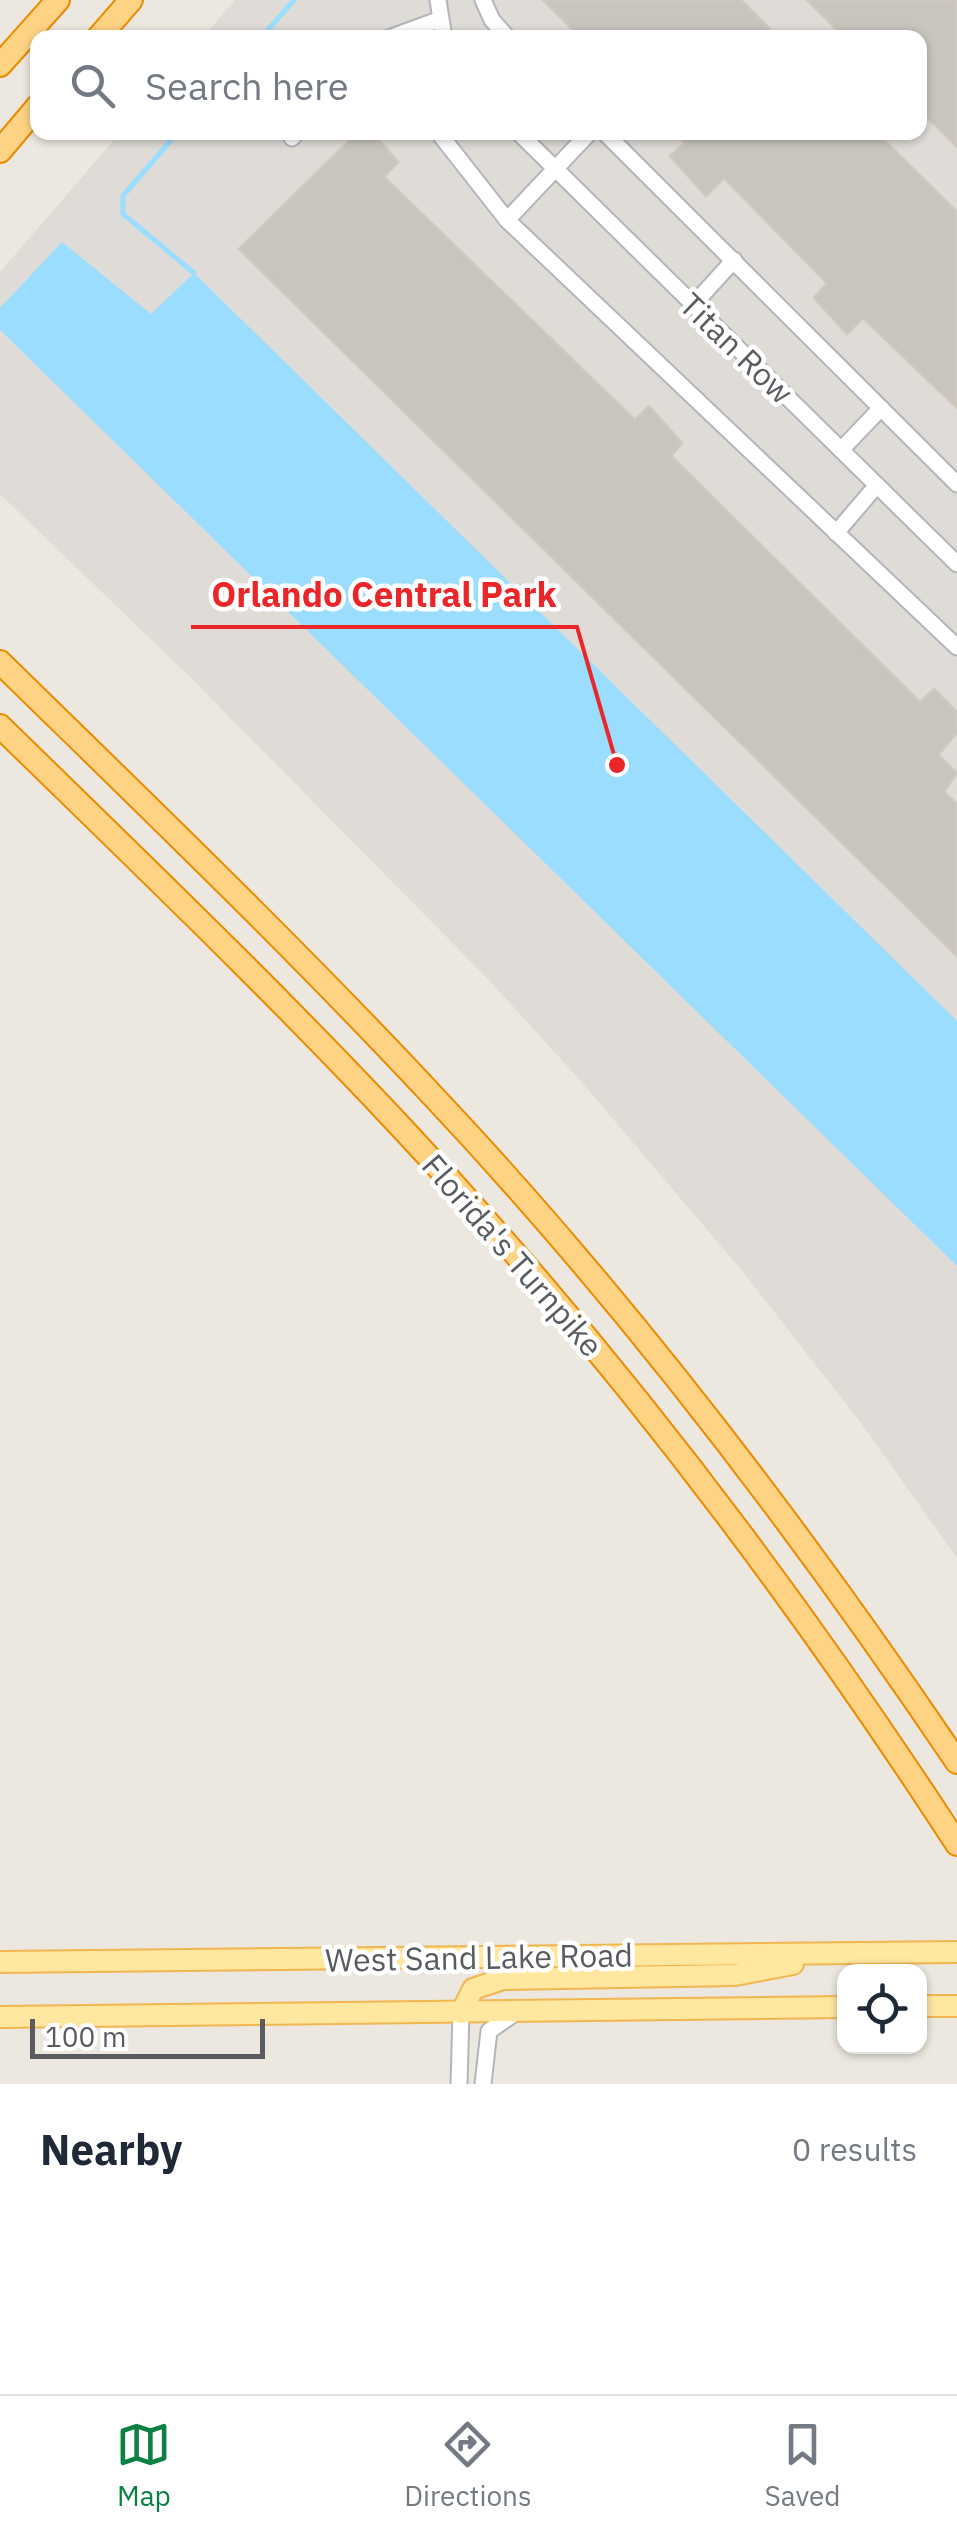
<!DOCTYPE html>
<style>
:root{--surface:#fff;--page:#f2f2f3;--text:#1f2937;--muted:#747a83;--line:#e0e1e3;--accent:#0b8043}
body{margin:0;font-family:"IBM Plex Sans",sans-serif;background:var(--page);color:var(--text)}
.controls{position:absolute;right:30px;bottom:30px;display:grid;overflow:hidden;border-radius:20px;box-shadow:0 2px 8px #0004}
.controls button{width:90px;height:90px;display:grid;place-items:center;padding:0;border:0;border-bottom:2px solid var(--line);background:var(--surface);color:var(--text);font:50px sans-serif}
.scale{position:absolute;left:30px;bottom:25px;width:235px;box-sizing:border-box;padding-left:10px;border:5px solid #585c60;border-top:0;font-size:28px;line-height:35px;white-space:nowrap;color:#585c60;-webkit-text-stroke:8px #fff;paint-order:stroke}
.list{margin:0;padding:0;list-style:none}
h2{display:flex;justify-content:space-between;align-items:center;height:130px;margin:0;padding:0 40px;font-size:42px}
h2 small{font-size:32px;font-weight:400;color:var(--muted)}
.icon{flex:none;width:55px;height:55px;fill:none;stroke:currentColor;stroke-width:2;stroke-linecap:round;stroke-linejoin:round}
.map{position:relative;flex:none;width:957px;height:2084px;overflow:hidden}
.search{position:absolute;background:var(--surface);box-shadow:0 2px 8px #0004;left:30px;right:30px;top:30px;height:110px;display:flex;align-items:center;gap:25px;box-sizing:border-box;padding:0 35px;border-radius:20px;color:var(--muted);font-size:38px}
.sheet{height:310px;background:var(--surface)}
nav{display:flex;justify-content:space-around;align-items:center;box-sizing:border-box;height:140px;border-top:2px solid var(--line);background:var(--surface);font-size:28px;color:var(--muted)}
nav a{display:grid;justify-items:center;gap:5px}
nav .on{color:var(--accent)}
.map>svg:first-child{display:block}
</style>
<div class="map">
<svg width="957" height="2084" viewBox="0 0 957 2084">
<rect width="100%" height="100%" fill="#ece8df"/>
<polygon fill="#dfdbd7" points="235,0 957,0 957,1558 861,1423 743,1272 579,1079 487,978 191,678 0,494 0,272 120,133 920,132 920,38 203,37"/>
<polygon fill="#9bddff" points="62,242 151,314 194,273 957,1021 957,1266 0,330 0,308"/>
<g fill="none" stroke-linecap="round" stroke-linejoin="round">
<g stroke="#9bddff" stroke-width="5">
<polyline points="261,38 294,0"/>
<polyline points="178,132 123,196 123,214 194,273"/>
</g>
</g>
<g fill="#c8c4be" stroke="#d0c8bd" stroke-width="2.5">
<polygon points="543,0 741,0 779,38 581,38"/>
<polygon points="807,0 957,0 957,147 920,110 920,38 845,38"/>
<polygon points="358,132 372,132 398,162 384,177 635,420 649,406 682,443 671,456 920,702 934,689 957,712 957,733 938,755 957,773 944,792 957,804 957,956 239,249"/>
<polygon points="675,132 876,132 957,212 957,408 863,318 847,334 814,298 827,283 724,178 706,196 670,156 685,143"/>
</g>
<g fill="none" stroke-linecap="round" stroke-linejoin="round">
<defs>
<g id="minor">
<polyline points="438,0 444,38"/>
<polyline points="483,0 492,20 508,38"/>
<polyline points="389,38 438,20"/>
<polyline points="438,132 507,220 957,647"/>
<polyline points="518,132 957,564"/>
<polyline points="604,132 957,484"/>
<polyline points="292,138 297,132"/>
<polyline points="507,220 590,132"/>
<polyline points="693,305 734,260"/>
<polyline points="841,450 881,408"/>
<polyline points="836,533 877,485"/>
<polyline points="459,2084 461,2013"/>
<polyline points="483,2084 489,2031 515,2013"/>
</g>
<g id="major">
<polyline points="0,1962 957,1952"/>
<polyline points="920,2006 957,2006"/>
<polyline points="461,2013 473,1989 503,1979 735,1975 793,1964"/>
<polyline points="0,2017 844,2007"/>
</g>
<g id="highway">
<polyline points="98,38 131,0"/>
<polyline points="0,65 58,0"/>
<polyline points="0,151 38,106"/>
<path d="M0 662C146 805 294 947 433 1096 627 1302 799 1528 957 1762"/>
<path d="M0 726C135 858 272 989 401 1127 608 1348 792 1590 957 1844"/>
</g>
</defs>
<use href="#minor" stroke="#b2b6ba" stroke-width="19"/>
<use href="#major" stroke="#f2b651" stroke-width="24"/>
<use href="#highway" stroke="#ea8b00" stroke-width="26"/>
<use href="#minor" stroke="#fff" stroke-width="15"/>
<use href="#major" stroke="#ffe7a0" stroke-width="20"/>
<use href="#highway" stroke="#fed384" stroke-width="22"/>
</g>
<g text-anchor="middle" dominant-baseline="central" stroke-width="9" stroke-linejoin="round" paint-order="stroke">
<g font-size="32" fill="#585c60" stroke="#fff">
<text transform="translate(737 348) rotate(44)">Titan Row</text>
<text transform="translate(513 1255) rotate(49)">Florida's Turnpike</text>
<text transform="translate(479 1957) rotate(-1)">West Sand Lake Road</text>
</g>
</g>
<path fill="none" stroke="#ea2629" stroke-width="4" d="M617 765L577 627H191"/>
<circle fill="#ea2629" stroke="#fff" stroke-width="4" cx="617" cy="765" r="10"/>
<g font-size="35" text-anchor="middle" font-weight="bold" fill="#ea2629" stroke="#fff" stroke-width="9" stroke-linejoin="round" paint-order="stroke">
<text x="384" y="607">Orlando Central Park</text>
</g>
</svg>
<div class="controls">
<button><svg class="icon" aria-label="locate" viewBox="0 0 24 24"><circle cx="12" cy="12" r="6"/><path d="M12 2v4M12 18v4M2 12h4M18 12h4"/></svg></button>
</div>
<div class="scale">100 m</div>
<div class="search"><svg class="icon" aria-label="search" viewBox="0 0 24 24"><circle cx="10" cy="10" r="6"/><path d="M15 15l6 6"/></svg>Search here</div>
</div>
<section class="sheet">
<h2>Nearby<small>0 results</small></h2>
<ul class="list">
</ul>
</section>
<nav>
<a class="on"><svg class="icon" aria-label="map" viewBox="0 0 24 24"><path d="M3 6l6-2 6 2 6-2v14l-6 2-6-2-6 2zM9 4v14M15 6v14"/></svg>Map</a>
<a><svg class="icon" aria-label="directions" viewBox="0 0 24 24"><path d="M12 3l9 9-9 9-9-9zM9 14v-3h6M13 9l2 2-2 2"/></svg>Directions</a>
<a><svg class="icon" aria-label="saved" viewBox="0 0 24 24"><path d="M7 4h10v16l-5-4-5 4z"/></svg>Saved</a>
</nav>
